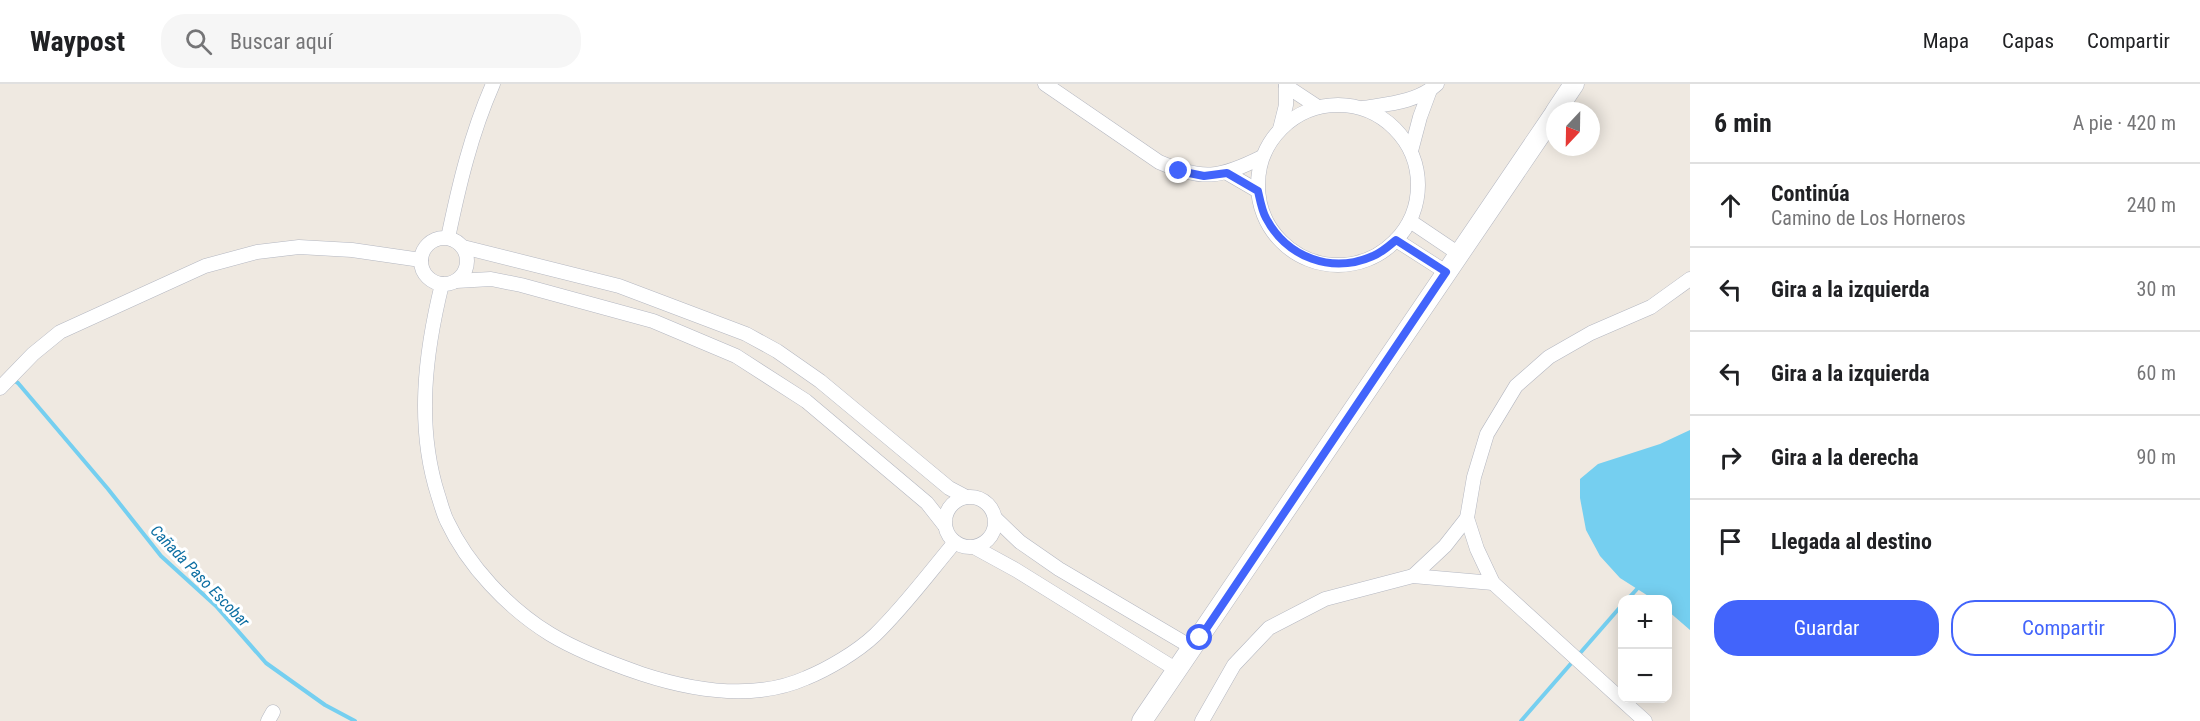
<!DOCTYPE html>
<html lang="es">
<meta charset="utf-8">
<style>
:root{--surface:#fff;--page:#f6f6f6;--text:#202124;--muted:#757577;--line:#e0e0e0;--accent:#4264fb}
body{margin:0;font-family:"Roboto Condensed",sans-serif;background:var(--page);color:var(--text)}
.controls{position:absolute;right:18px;bottom:18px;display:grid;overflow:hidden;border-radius:12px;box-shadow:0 3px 15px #0003}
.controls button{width:54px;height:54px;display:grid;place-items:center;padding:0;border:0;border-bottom:2px solid var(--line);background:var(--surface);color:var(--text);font:30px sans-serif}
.compass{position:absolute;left:1546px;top:18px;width:54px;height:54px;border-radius:50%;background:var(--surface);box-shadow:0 3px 15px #0003;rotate:202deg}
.stop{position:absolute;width:18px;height:18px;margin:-14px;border:4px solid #4264fb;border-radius:50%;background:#fff}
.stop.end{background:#4264fb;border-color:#fff;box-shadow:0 2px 6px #0008}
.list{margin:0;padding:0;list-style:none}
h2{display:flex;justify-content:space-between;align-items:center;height:78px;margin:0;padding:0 24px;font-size:26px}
h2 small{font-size:20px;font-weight:400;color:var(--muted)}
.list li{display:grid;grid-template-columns:39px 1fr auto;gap:18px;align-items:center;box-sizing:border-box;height:84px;padding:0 24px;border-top:2px solid var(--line)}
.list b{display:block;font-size:22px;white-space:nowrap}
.list p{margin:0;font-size:20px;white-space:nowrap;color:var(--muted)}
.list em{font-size:20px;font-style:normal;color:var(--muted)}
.actions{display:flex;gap:12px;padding:18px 24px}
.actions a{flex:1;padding:14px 0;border:2px solid var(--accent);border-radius:24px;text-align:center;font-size:21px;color:var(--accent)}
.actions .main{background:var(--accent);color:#fff}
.icon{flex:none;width:33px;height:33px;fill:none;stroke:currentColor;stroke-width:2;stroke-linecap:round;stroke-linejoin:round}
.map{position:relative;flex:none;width:1690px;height:637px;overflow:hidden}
header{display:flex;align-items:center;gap:36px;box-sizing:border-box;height:84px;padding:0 30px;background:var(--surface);border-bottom:2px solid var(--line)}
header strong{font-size:28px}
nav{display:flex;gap:33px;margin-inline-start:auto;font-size:21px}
.search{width:420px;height:54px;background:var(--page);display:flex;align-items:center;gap:15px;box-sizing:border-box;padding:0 21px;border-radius:24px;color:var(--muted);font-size:22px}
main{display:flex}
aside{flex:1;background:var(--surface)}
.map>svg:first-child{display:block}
</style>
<header>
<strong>Waypost</strong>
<div class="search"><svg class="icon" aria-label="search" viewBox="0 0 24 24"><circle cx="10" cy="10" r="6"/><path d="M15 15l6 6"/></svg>Buscar aquí</div>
<nav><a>Mapa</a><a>Capas</a><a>Compartir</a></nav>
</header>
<main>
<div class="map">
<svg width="1690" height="637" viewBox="0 0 1690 637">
<rect width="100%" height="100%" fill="#efe9e1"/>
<polygon fill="#75cff0" points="1690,346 1690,546 1668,527 1668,516 1653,515 1620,494 1600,472 1586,446 1580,414 1580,395 1598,380 1660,360"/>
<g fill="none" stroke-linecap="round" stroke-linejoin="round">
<g stroke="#75cff0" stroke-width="4">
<polyline points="12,295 18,299 108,405 161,472 216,522 266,579 325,621 355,637"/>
<polyline points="1627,516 1637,505"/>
<polyline points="1521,637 1622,521"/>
</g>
<defs>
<g id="street">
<path d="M1045 0 1159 78C1203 97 1220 94 1262 73"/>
<polyline points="1286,2 1318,23"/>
<circle cx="1338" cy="101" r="80"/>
<path d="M1363 24C1387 20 1418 18 1437 0"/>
<polyline points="1280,45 1286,21 1286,0"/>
<polyline points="1411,67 1420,33 1430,6"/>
<polyline points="1227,89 1258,107"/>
<polyline points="1410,137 1459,170"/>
<circle cx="444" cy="177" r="23"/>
<path d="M448 154C459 101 471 50 493 0"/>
<polyline points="1396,156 1446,188"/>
<polyline points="463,163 619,202 746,250 777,267 820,297 949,404 966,413"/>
<polyline points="456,197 491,195 521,201 653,237 736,272 806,317 927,419 945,442"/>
<path d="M442 200C425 269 416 342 438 411 441 420 443 429 447 437 468 482 508 524 550 550 578 567 610 579 642 590 694 607 754 617 806 594 828 585 857 568 875 551 904 523 929 489 955 458"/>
<polyline points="0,304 33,270 60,248 205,182 257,168 299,163 352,166 421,176"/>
<circle cx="970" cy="438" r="25"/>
<polyline points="995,434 1020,458 1059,485 1193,564"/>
<polyline points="974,463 1016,486 1177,586"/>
<polyline points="1413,492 1445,462 1467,434"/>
<polyline points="268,637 273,628"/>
<polyline points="1202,637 1234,581 1269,544 1325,515 1413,492 1493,499"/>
<polyline points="1645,637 1493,499 1477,465 1467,434 1474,393 1487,350 1516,302 1549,273 1591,249 1651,223 1690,195"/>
</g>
<g id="secondary">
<polyline points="1556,27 1574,0"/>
<polyline points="1142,637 1555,29"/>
</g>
</defs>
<use href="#street" stroke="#b4b7c1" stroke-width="15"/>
<use href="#secondary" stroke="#b4b7c1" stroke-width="21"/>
<use href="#street" stroke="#fff" stroke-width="14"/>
<use href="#secondary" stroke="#fff" stroke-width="20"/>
</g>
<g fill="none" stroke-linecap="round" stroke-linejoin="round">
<path stroke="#4264fb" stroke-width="8" d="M1179 87 1204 92 1227 89 1258 107C1260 116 1262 127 1266 134 1287 174 1332 190 1373 172 1381 169 1389 162 1396 156L1446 188 1200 554"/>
</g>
<g text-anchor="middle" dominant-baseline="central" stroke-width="6" stroke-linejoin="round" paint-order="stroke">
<g font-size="16" font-style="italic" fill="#0d6fa3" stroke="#fff">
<text transform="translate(200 492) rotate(46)">Cañada Paso Escobar</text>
</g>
</g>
</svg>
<div class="controls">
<button>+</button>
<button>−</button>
</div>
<svg class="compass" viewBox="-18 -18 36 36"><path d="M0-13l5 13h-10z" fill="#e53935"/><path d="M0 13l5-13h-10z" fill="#757577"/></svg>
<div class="stop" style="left:1200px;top:554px"></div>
<div class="stop end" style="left:1179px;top:87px"></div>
</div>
<aside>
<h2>6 min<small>A pie · 420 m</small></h2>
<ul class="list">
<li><svg class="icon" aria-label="ahead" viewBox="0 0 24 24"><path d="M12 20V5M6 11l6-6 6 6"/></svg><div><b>Continúa</b><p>Camino de Los Horneros</p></div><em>240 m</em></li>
<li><svg class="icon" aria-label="left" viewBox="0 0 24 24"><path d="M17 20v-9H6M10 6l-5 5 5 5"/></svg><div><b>Gira a la izquierda</b></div><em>30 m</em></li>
<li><svg class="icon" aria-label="left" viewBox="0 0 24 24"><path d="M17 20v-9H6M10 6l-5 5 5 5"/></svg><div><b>Gira a la izquierda</b></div><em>60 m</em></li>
<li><svg class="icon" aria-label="right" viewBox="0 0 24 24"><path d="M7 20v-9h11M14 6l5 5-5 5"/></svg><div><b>Gira a la derecha</b></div><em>90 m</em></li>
<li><svg class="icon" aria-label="arrive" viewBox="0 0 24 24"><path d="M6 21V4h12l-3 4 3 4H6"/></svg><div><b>Llegada al destino</b></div></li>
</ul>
<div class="actions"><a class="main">Guardar</a><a>Compartir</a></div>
</aside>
</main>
